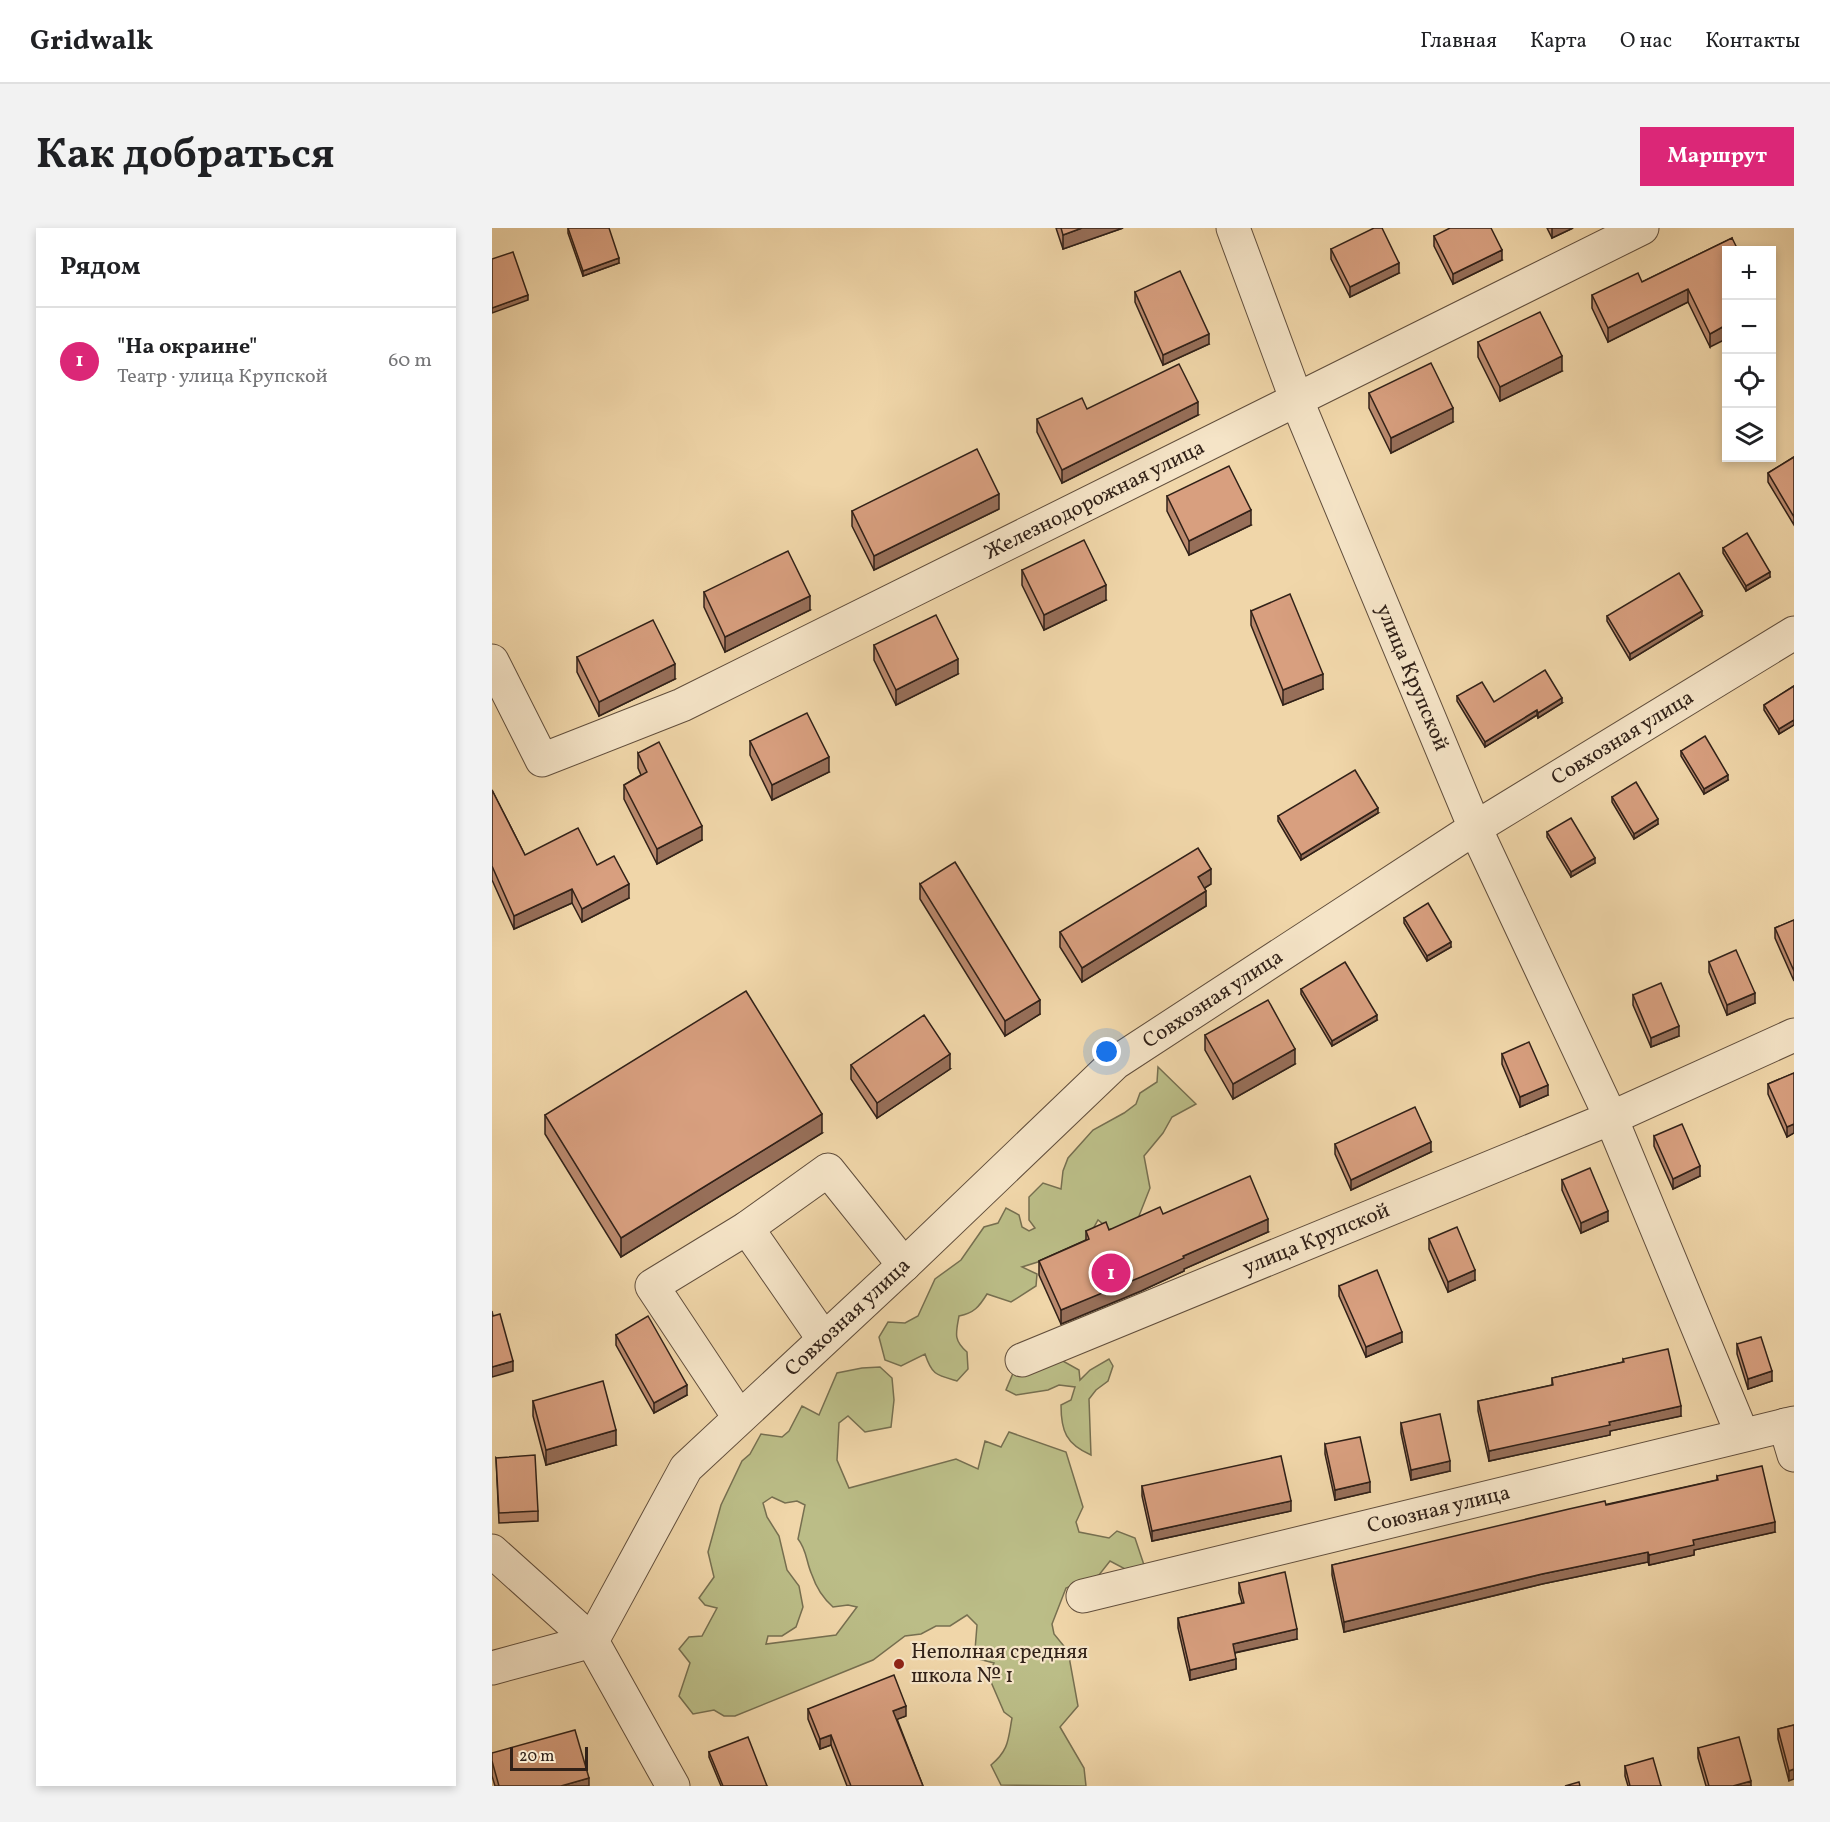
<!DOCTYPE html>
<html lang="ru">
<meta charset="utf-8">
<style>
:root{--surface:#fff;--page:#f2f2f2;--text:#202124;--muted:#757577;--line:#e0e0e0;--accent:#db2777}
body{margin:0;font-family:Vollkorn,serif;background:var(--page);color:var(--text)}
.controls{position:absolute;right:18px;top:18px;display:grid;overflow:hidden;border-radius:0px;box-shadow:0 3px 9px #0003}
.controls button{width:54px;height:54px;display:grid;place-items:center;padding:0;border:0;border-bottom:2px solid var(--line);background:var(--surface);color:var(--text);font:30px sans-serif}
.scale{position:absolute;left:18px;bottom:15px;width:78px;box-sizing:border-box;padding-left:6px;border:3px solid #312118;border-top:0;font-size:16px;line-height:21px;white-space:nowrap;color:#312118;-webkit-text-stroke:4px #f5e4c7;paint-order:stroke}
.you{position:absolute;left:615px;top:824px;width:21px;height:21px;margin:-15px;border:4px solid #fff;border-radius:50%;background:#1a73e8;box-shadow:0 0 0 9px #1a73e833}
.badge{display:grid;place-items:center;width:39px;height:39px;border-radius:50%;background:var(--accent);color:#fff;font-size:20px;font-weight:700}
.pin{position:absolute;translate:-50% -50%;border:3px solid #fff;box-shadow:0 2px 6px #0006}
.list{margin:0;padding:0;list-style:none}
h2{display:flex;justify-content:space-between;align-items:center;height:78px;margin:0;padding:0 24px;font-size:26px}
h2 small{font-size:20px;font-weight:400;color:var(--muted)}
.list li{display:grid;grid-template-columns:39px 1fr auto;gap:18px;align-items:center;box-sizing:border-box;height:108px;padding:0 24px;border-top:2px solid var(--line)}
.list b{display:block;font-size:22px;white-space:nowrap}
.list p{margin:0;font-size:20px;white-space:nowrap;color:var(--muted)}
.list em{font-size:20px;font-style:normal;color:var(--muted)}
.icon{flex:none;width:33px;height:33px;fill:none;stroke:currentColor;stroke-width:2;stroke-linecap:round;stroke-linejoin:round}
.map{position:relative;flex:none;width:1302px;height:1558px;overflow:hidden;border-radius:0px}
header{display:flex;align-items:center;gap:36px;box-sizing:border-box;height:84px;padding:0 30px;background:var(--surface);border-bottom:2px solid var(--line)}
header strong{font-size:28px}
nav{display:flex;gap:33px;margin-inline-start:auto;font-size:21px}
.intro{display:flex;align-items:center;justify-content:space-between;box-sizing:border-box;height:144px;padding:0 36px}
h1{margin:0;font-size:42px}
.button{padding:15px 27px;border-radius:0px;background:var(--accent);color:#fff;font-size:21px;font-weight:700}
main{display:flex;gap:36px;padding:0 36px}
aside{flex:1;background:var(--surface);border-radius:0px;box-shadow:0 3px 9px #0003}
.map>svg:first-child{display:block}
</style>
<header>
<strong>Gridwalk</strong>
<nav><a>Главная</a><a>Карта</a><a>О нас</a><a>Контакты</a></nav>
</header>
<div class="intro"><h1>Как добраться</h1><a class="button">Маршрут</a></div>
<main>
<aside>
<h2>Рядом<small></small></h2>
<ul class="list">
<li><span class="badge">1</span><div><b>&quot;На окраине&quot;</b><p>Театр · улица Крупской</p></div><em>60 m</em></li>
</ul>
</aside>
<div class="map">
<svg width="1302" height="1558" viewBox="0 0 1302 1558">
<rect width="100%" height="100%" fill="#f0d6a9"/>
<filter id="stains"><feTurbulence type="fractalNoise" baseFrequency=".00333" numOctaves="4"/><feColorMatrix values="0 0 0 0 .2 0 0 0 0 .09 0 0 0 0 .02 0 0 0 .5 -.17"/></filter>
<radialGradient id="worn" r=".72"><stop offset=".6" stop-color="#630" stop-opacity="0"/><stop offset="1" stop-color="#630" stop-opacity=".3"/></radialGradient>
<g fill="#bbbd87" stroke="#766f50" stroke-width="1.5" fill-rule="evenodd">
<path d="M666 839 704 876 680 889 671 905 652 928 658 960 645 993 628 1003 617 1001 606 992 597 1008 584 1022 530 1039 545 1046 544 1058 519 1074 495 1066C487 1079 482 1085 467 1088 464 1105 461 1112 475 1124L476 1141 465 1153C444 1147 440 1147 433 1126L409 1138 393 1132 387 1109 396 1094 413 1095 426 1088 443 1051 469 1032 492 999 506 995 514 980 527 987 530 999 537 1003 543 1000 537 992V969L551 955 569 961 571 943 576 930 601 902 632 885 644 876 648 865 665 854Z"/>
<path d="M617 1131 621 1138 616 1153 604 1162 597 1171 599 1227C574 1216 569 1203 569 1177L579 1172 583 1159 567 1157 556 1162 524 1167 514 1162 524 1138 542 1139 571 1133 587 1142 588 1152 598 1142Z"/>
<path d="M388 1139 400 1150 402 1172 399 1199 373 1204 356 1188 347 1195 345 1232 357 1260 464 1231 486 1241 493 1213 509 1219 517 1204 574 1224 591 1279 584 1294 587 1304 617 1310 625 1303 643 1310 652 1337 633 1341 618 1333 607 1347 574 1360 560 1396 562 1406 576 1423 586 1478 568 1499 592 1540 594 1558 509 1557 499 1537C517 1522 516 1512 520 1490L512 1484 496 1447 502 1435 487 1431 483 1422 485 1397 475 1387 458 1398H444L429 1406 413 1408 381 1432 243 1488H232L222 1482 201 1486 187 1468 198 1435 187 1421 197 1409 210 1408 225 1380 213 1377 207 1370 222 1349 216 1324 229 1277 250 1233 258 1226 269 1206 290 1209 297 1203 310 1178 327 1187 345 1145 370 1140ZM280 1269 293 1275 305 1273 313 1277 306 1311C315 1322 314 1334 320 1347 324 1359 332 1371 341 1379L356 1377 365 1379 344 1407 274 1416 276 1408H290L304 1399 311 1379 307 1358 295 1342 287 1308 275 1289 271 1275Z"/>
</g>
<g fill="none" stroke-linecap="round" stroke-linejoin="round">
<defs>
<g id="minor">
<path id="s1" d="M741 0 805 173 983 600 1119 890 1250 1206"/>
<path id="s2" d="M0 433 50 532 190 477 1150 0"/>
<polyline points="255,1000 331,1110"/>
<path id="s3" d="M530 1132 1119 890 1302 807"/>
<polyline points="247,1189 160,1058 255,1000 336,942 412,1037"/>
<polyline points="1293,1197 1302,1227"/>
<polyline points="0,1323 100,1413"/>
<path id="s4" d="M591 1368 1302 1195"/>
<polyline points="0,1440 100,1413"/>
<path id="s5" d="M181 1558 100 1413 194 1240 412 1037 623 835 983 600 1302 405"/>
</g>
</defs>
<use href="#minor" stroke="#614e3c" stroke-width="35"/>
<use href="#minor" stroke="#f5e4c7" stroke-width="33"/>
</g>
<g fill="#ba896d" stroke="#312118" stroke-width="1.5">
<polygon points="76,0 127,35 91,48 76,5"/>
<polygon points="564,0 631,0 571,21"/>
<polygon points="1055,0 1081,0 1060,10"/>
<polygon points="942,8 1010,32 961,56 942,18"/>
<polygon points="1240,10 1218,119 1196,74 1116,114 1100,80 1100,67 1150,54"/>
<polygon points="839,21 907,45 858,69 839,31"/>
<polygon points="643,64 717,116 671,137 643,74"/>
<polygon points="986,114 1070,143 1008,173 986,129"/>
<polygon points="877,165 961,194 899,225 877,180"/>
<polygon points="595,181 706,187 570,255 545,204 545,191"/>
<polygon points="1302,229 1302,297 1276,254 1276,245"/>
<polygon points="675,268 759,297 697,327 675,283"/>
<polygon points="507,281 382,342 360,298 360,283"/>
<polygon points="1231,320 1278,349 1254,363 1231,325"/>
<polygon points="530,342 614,372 552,402 530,357"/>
<polygon points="212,364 318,382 233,424 212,379"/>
<polygon points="759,383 831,461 791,477 759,397"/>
<polygon points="1115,388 1210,388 1138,432 1115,393"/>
<polygon points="382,417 466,446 404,477 382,432"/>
<polygon points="85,429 183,451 107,488 85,444"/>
<polygon points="1302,458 1302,497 1287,506 1272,482 1272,477"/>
<polygon points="965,468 1002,474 1070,475 1046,490 1045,487 993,519 965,473"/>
<polygon points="258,513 337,544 280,572 258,527"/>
<polygon points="1189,523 1236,552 1212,566 1189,528"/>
<polygon points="146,525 210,612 165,636 132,571 132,557 149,547 146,540"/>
<polygon points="0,562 33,627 105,637 137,670 90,694 80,675 22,701 0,652"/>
<polygon points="1120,569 1166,596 1142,611 1120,574"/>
<polygon points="886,585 809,632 786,593 786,588"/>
<polygon points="1055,604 1103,635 1079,649 1055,609"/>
<polygon points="428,656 548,786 513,808 428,671"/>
<polygon points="719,656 713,660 714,678 590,754 568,719 568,704"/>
<polygon points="912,690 959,719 935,733 912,695"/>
<polygon points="1302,692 1302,753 1283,710 1283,700"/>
<polygon points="1217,734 1263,775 1235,787 1217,744"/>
<polygon points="809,761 885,792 840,818 809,766"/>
<polygon points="1141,767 1187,808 1159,819 1141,777"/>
<polygon points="713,807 803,836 741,871 713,822"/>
<polygon points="1010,826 1056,867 1028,879 1010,836"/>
<polygon points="359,837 458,841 385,890 359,851"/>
<polygon points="1302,845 1302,905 1295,909 1276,866 1276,856"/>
<polygon points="53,887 330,905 129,1029 53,906"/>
<polygon points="1162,908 1208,948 1181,961 1162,918"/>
<polygon points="843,916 939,924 859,962 843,926"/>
<polygon points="1070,952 1116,993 1089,1005 1070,962"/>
<polygon points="671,986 776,1004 692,1041 692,1043 649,1063 569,1096 547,1047 547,1033 594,1012 594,1003 617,1002"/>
<polygon points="937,1011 983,1052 956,1064 937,1021"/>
<polygon points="847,1058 910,1114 874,1129 847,1068"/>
<polygon points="124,1107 195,1167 162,1185 124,1117"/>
<polygon points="1245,1116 1280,1153 1256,1161 1245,1126"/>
<polygon points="1131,1131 1189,1188 1118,1203 1118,1207 997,1233 986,1183 986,1173 1060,1157 1060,1150 1131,1134"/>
<polygon points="41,1173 124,1217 54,1237 41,1188"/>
<polygon points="909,1195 958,1243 919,1252 909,1205"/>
<polygon points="833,1216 878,1264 843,1272 833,1226"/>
<polygon points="4,1230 46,1283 46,1293 7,1295"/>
<polygon points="1225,1248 1283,1304 1202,1322 1202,1327 1157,1337 1156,1334 1050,1356 852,1404 840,1347 840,1337 1225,1252"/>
<polygon points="650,1258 799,1283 660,1313 650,1268"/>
<polygon points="747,1355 805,1411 743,1425 744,1441 698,1452 686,1400 686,1390 750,1375 747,1365"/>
<polygon points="316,1481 414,1488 405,1491 431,1558 355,1558 339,1517 328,1521 316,1491"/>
<polygon points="1302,1497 1297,1553 1286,1511 1286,1501"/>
<polygon points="1206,1520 1259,1558 1214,1558 1206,1530"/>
<polygon points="217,1524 275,1558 229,1558 217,1529"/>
<polygon points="0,1525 97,1558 3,1558 0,1548"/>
<polygon points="1133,1538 1169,1558 1136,1558 1133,1548"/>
</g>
<g fill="#976f59" stroke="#312118" stroke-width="1.5">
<polygon points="590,0 631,0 571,21 571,7"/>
<polygon points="1060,0 1081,0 1060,10"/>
<polygon points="1010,22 1010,32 961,56 961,46"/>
<polygon points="127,30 127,35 91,48 91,43"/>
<polygon points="907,35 907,45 858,69 858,59"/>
<polygon points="1196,61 1196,74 1116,114 1116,100"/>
<polygon points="36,67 36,72 0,85 0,80"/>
<polygon points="1234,97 1234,111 1218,119 1218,106"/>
<polygon points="717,106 717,116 671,137 671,127"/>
<polygon points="1070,128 1070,143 1008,173 1008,159"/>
<polygon points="706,174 706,187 570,255 570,242"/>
<polygon points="961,180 961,194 899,225 899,210"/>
<polygon points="507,266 507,281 382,342 382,328"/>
<polygon points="759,282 759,297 697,327 697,313"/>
<polygon points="1278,344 1278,349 1254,363 1254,358"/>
<polygon points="614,357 614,372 552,402 552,387"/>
<polygon points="318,368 318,382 233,424 233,409"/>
<polygon points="1210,383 1210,388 1138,432 1138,426"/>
<polygon points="466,431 466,446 404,477 404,462"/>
<polygon points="183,436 183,451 107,488 107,474"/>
<polygon points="831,446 831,461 791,477 791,462"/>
<polygon points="1070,470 1070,475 1046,490 1046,485"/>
<polygon points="1045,482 1045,487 993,519 993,514"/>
<polygon points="1302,492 1302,497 1287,506 1287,501"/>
<polygon points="337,529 337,544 280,572 280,557"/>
<polygon points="1236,547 1236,552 1212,566 1212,561"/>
<polygon points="886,580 886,585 809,632 809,627"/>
<polygon points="1166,591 1166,596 1142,611 1142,606"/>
<polygon points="210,598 210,612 165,636 165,621"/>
<polygon points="1103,630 1103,635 1079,649 1079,644"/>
<polygon points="719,641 719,656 706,664 706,649"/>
<polygon points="137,656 137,670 90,694 90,681"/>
<polygon points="80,661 80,675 22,701 22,688"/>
<polygon points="714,663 714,678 590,754 590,740"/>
<polygon points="959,714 959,719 935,733 935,728"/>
<polygon points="1263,765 1263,775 1235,787 1235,777"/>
<polygon points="548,772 548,786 513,808 513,793"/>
<polygon points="885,787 885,792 840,818 840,813"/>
<polygon points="1187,798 1187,808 1159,819 1159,810"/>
<polygon points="803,821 803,836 741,871 741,856"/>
<polygon points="458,826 458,841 385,890 385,875"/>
<polygon points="1056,857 1056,867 1028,879 1028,869"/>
<polygon points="330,886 330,905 129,1029 129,1010"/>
<polygon points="1302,896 1302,905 1295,909 1295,899"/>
<polygon points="939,914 939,924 859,962 859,952"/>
<polygon points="1208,938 1208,948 1181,961 1181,951"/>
<polygon points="1116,983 1116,993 1089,1005 1089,995"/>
<polygon points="776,991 776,1004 692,1041 692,1043 649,1063 569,1096 569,1082"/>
<polygon points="983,1042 983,1052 956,1064 956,1054"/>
<polygon points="910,1104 910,1114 874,1129 874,1119"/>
<polygon points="21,1133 21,1143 0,1149 0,1139"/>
<polygon points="1280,1143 1280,1153 1256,1161 1256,1151"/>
<polygon points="195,1157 195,1167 162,1185 162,1175"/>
<polygon points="1189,1178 1189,1188 1118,1203 1118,1207 997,1233 997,1223 1117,1194"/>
<polygon points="124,1202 124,1217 54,1237 54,1222"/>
<polygon points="958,1233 958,1243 919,1252 919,1242"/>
<polygon points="878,1254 878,1264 843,1272 843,1262"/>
<polygon points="799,1273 799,1283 660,1313 660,1303"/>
<polygon points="1283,1294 1283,1304 1202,1322 1202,1327 1157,1337 1157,1327 1201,1312"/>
<polygon points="1156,1324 1156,1334 1050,1356 852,1404 852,1394 1050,1346"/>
<polygon points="805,1401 805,1411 741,1425 741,1416"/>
<polygon points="744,1431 744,1441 698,1452 698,1442"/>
<polygon points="414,1478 414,1488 401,1493 401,1483"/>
<polygon points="339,1507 339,1517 328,1521 328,1511"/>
<polygon points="1302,1541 1302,1551 1297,1553 1297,1543"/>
<polygon points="97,1550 97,1558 69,1558"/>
<polygon points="1259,1553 1259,1558 1241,1558"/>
</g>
<g fill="#d89f7f" stroke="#312118" stroke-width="1.5">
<polygon points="76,0 117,0 127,30 91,43"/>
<polygon points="569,0 590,0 571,7"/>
<polygon points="882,0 890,0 907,35 858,59 839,21"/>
<polygon points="958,0 999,0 1010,22 961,46 942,8"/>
<polygon points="1240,10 1246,22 1234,22 1234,97 1218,106 1196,61 1116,100 1100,67 1146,45 1150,54"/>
<polygon points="21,24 36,67 0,80 0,31"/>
<polygon points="688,43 717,106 671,127 643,64"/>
<polygon points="1048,84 1070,128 1008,159 986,114"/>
<polygon points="939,135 961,180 899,210 877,165"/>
<polygon points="687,136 706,174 570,242 545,191 590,170 595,181"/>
<polygon points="485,221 507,266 382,328 360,283"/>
<polygon points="1302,229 1302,289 1276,245"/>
<polygon points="737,238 759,282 697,313 675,268"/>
<polygon points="1255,305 1278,344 1254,358 1231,320"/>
<polygon points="592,312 614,357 552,387 530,342"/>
<polygon points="296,323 318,368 233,409 212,364"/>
<polygon points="1187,345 1210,383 1138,426 1115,388"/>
<polygon points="798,366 831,446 791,462 759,383"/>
<polygon points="444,387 466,431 404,462 382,417"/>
<polygon points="161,392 183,436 107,474 85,429"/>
<polygon points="1053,442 1070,470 1046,485 1045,482 993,514 965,468 990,454 1002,474"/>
<polygon points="1302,458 1302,492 1287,501 1272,477"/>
<polygon points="315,485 337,529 280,557 258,513"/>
<polygon points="1213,508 1236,547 1212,561 1189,523"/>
<polygon points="167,514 210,598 165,621 132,557 155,544 146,525"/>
<polygon points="863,542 886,580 809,627 786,588"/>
<polygon points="1144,554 1166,591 1142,606 1120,569"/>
<polygon points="0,562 33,627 86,600 105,637 122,628 137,656 90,681 80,661 22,688 0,638"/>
<polygon points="1079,590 1103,630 1079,644 1055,604"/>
<polygon points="706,620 719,641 706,649 714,663 590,740 568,704"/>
<polygon points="463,634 548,772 513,793 428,656"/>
<polygon points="936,675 959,714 935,728 912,690"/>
<polygon points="1302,692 1302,743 1283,700"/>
<polygon points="1244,722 1263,765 1235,777 1217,734"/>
<polygon points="853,734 885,787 840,813 809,761"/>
<polygon points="1169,755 1187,798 1159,810 1141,767"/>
<polygon points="254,763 330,886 129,1010 53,887"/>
<polygon points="776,772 803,821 741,856 713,807"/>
<polygon points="432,787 458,826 385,875 359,837"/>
<polygon points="1037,814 1056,857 1028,869 1010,826"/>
<polygon points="1302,845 1302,896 1295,899 1276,856"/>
<polygon points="923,879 939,914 859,952 843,916"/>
<polygon points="1190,896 1208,938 1181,951 1162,908"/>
<polygon points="1098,940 1116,983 1089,995 1070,952"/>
<polygon points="758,948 776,991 691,1028 692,1030 649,1049 569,1082 547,1033 597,1011 594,1003 614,994 617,1002 668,979 671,986"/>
<polygon points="965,999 983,1042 956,1054 937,1011"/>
<polygon points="885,1042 910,1104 874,1119 847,1058"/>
<polygon points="0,1083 1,1088 8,1086 21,1133 0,1139"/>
<polygon points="156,1088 195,1157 162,1175 124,1107"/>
<polygon points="1269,1109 1280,1143 1256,1151 1245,1116"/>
<polygon points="1176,1121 1189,1178 1117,1194 1118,1197 997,1223 986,1173 1061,1157 1060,1150 1132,1134 1131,1131"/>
<polygon points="111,1153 124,1202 54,1222 41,1173"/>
<polygon points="948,1186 958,1233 919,1242 909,1195"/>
<polygon points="868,1209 878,1254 843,1262 833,1216"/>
<polygon points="43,1227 46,1283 7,1285 4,1230"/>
<polygon points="789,1228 799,1273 660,1303 650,1258"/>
<polygon points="1270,1238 1283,1294 1201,1312 1202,1317 1157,1327 1156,1324 1050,1346 852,1394 840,1337 1077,1281 1113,1273 1114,1277 1226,1252 1225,1248"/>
<polygon points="793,1344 805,1401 741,1416 744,1431 698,1442 686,1390 752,1375 747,1355"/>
<polygon points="402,1447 414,1478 401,1483 431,1558 359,1558 339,1507 328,1511 316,1481"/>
<polygon points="1302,1497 1302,1541 1297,1543 1286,1501"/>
<polygon points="83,1502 97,1550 69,1558 7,1558 0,1533 0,1525"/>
<polygon points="256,1509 275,1558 231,1558 217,1524"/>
<polygon points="1247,1509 1259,1553 1241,1558 1217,1558 1206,1520"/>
<polygon points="1161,1530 1169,1558 1138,1558 1133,1538"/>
<polygon points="1087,1554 1088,1558 1073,1558"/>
</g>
<circle fill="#8f2418" stroke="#f5e4c7" stroke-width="2" cx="407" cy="1436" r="6"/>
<g text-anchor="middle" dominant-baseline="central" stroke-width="4.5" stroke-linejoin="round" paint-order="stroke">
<g font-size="21" fill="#312118" stroke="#f5e4c7">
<text stroke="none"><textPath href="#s2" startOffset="722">Железнодорожная улица</textPath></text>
<text stroke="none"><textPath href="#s1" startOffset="484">улица Крупской</textPath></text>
<text stroke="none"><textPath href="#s5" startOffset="1556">Совхозная улица</textPath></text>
<text stroke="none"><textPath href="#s5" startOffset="1070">Совхозная улица</textPath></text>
<text stroke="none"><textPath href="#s3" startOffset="318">улица Крупской</textPath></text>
<text stroke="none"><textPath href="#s5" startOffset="584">Совхозная улица</textPath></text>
<text stroke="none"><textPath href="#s4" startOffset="366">Союзная улица</textPath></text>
</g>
<g font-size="21" fill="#312118" stroke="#f5e4c7" text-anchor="start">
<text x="419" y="1424">Неполная средняя<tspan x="419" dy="24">школа № 1</tspan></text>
</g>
</g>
<rect width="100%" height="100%" filter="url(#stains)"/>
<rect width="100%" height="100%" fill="url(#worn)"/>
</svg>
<div class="controls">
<button>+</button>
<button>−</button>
<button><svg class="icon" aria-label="locate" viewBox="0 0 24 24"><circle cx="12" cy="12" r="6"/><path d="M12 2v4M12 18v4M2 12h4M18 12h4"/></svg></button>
<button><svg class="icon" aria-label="layers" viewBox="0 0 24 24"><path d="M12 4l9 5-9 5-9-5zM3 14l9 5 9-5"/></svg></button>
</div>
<div class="scale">20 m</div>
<div class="you"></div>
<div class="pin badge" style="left:619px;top:1045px">1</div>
</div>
</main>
